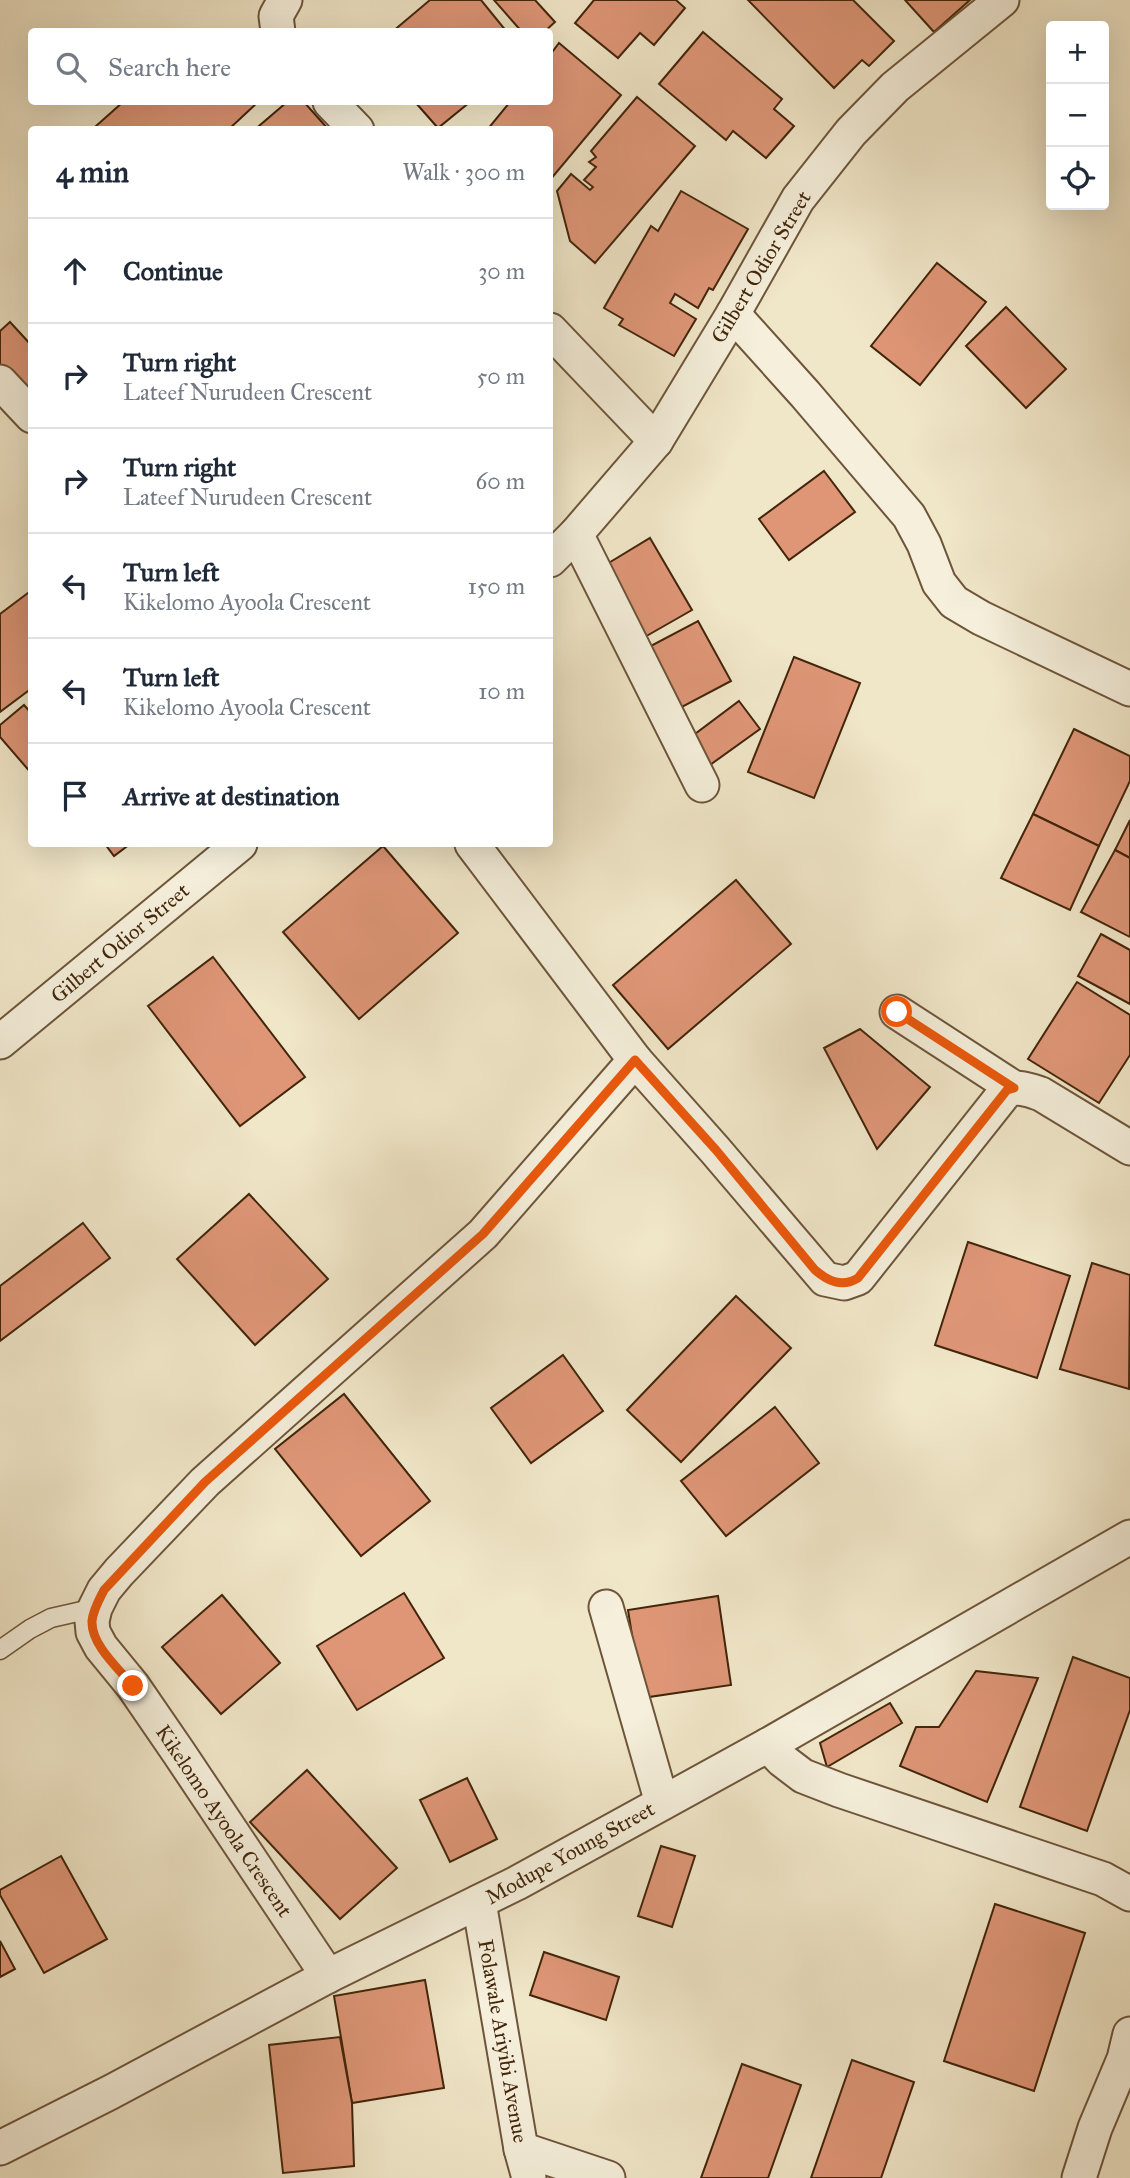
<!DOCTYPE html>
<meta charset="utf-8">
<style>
:root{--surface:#fff;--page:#f2f2f3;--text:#1f2937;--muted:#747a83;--line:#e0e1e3}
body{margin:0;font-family:"IM FELL Great Primer",serif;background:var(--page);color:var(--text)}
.controls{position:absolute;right:21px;top:21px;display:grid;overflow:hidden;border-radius:7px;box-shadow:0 7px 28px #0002}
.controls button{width:63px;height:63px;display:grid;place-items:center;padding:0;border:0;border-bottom:2px solid var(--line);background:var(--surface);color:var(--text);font:35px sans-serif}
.stop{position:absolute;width:21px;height:21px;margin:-16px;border:5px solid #ea580c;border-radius:50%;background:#fff}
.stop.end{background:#ea580c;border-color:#fff;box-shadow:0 2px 7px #0008}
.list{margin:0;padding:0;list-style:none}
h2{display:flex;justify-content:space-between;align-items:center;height:91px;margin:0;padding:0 28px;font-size:30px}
h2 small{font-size:23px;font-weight:400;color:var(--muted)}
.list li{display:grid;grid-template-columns:46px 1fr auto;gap:21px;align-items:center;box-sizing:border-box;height:105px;padding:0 28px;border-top:2px solid var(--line)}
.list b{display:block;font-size:26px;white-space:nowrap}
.list p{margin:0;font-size:23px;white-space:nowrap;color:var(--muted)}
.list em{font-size:23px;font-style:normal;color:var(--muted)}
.icon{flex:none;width:38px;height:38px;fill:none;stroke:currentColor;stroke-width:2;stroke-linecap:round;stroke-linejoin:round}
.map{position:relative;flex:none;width:1130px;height:2178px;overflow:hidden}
.search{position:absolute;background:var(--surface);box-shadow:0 7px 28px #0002;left:28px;top:28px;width:525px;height:77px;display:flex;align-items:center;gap:18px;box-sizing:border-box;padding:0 24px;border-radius:7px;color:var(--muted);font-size:26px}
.panel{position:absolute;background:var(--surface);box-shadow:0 7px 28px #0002;left:28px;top:126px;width:525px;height:721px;border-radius:7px}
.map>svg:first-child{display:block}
</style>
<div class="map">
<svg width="1130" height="2178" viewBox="0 0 1130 2178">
<rect width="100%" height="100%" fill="#f0e6c8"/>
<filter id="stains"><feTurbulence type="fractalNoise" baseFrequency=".00286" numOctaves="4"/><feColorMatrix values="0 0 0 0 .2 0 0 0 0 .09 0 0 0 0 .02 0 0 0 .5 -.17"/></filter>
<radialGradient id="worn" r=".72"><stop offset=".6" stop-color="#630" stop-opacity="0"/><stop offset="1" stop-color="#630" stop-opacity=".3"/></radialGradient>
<g fill="#de9677" stroke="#42250a" stroke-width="2">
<polygon points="430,0 481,0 507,32 392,32"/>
<polygon points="494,0 535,0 555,22 544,32 522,32"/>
<polygon points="594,0 676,0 685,8 654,45 640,33 618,58 575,23"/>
<polygon points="748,0 853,0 894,41 869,66 862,60 834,88"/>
<polygon points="905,0 970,0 934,32"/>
<polygon points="703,32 782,99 774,109 794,126 766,158 733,131 726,140 659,84"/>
<polygon points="559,43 621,95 550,180 550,130 487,130 510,102 550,102 550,55"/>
<polygon points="637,97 695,146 595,263 570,241 557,191 571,174 590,190 593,187 584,180 596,167 589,162 596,157 591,151"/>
<polygon points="123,102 258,102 228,130 100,130 96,126"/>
<polygon points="287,102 304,102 329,130 262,130 259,126"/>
<polygon points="415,102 470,102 438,128"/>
<polygon points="681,191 748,229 713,290 709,288 698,308 675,294 670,303 696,319 674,356 619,325 623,319 604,308 651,226 658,231"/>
<polygon points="937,263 986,302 920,385 871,346"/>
<polygon points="1006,307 1066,369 1026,408 966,346"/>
<polygon points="10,322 32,346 32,402 0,367 0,331"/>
<polygon points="824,471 855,512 789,560 759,519"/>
<polygon points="650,538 692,610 643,638 602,567"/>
<polygon points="32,590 32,688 0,712 0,614"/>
<polygon points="698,621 731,681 680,708 647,648"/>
<polygon points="794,657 860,683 814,798 748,772"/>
<polygon points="739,701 760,729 703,770 683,743"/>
<polygon points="24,705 32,714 32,774 0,737 0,725"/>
<polygon points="1074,729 1130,756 1130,781 1099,846 1033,814"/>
<polygon points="1033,814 1099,846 1070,910 1001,878"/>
<polygon points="1130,820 1130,858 1115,850"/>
<polygon points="105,844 130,844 114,856"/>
<polygon points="383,846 458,933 359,1019 283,932"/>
<polygon points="1115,850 1130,858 1130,937 1081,912"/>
<polygon points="736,880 791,944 668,1049 613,985"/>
<polygon points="1101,934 1130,950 1130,1004 1078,976"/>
<polygon points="213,957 305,1077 240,1126 148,1006"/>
<polygon points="1077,982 1130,1015 1130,1055 1099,1103 1028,1059"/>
<polygon points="860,1029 930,1087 877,1149 824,1048"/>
<polygon points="249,1194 328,1279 255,1345 177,1259"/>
<polygon points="83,1223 110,1258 0,1341 0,1286"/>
<polygon points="968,1242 1070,1276 1037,1378 935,1345"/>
<polygon points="1092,1263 1130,1275 1129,1389 1060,1369"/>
<polygon points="736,1296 791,1348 681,1462 627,1410"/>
<polygon points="563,1355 603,1411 531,1463 491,1408"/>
<polygon points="344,1394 430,1501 361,1556 275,1449"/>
<polygon points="775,1407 819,1463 726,1536 681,1481"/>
<polygon points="404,1593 444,1658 357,1710 317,1646"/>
<polygon points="222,1595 280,1663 221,1714 162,1647"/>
<polygon points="718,1596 731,1685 642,1698 628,1610"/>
<polygon points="1073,1657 1130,1678 1130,1710 1087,1831 1020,1807"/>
<polygon points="976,1671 1038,1678 987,1802 900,1766 916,1727 939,1727"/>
<polygon points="890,1703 902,1723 827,1767 820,1743"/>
<polygon points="307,1770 397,1868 340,1919 250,1822"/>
<polygon points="467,1778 497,1839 450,1862 420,1800"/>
<polygon points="661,1846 695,1856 672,1927 638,1916"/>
<polygon points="61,1856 107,1939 44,1973 0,1895 0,1890"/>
<polygon points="995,1904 1085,1933 1034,2091 944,2061"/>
<polygon points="0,1941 15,1969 0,1977"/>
<polygon points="544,1952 619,1977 606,2020 530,1995"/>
<polygon points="425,1980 444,2088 352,2103 334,1996"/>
<polygon points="340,2037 352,2103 354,2166 283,2173 269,2045"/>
<polygon points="852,2060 914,2082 881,2178 811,2178"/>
<polygon points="742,2064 801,2085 768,2178 701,2178"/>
</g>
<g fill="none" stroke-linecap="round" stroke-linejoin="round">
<defs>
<polyline id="lane" points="0,1650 30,1629 51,1618 95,1608"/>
<g id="street">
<polyline points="278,32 276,16 285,0"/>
<polyline points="330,102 357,130"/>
<polyline points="733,314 805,394 909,516 924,544 939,583 954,602 981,618 1130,689"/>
<polyline points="550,330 656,441"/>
<polyline points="0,382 32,416"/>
<polyline points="576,534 702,785"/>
<polyline points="550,560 576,534 656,441 733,314 798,199 851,132 895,87 1002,0"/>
<path d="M472 844 635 1060 715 1150 825 1279 844 1283 858 1278 1007 1090C1020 1086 1029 1090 1041 1094L1130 1148"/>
<polyline points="897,1012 1014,1088"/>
<polyline points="0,1042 240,844"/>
<polyline points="606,1607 662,1803"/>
<polyline points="768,1745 782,1760 803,1776 839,1790 1103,1879 1130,1894"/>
<polyline points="479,1902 521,2149 529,2178"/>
<polyline points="328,1976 179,1753 133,1686 101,1647 93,1632 92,1621 95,1608 104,1590 119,1572 205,1482 483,1234 635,1060"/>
<polyline points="0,2148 111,2092 328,1976 517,1883 768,1745 1130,1537"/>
<polyline points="521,2149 608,2178"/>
<polyline points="1079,2178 1095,2128 1124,2059 1130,2034"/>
</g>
</defs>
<use href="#lane" stroke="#6e553a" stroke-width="21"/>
<use href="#street" stroke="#6e553a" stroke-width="37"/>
<use href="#lane" stroke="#f5efdb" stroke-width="18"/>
<use href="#street" stroke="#f5efdb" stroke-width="33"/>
</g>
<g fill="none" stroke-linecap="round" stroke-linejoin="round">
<path stroke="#ea580c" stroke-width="9" d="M133 1686C119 1669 91 1645 92 1621 93 1610 99 1600 104 1590L205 1482 483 1234 635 1060 716 1150 815 1270C828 1281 842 1288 858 1278L1007 1090 1014 1088 897 1012"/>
</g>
<g text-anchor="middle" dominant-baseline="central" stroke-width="6" stroke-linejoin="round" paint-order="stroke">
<g font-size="21" fill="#42250a" stroke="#f5efdb">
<text transform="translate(761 267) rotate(-59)">Gilbert Odior Street</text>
<text transform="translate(120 943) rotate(-40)">Gilbert Odior Street</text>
<text transform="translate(224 1821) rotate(56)">Kikelomo Ayoola Crescent</text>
<text transform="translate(570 1853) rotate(-29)">Modupe Young Street</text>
<text transform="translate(503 2041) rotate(80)">Folawale Ariyibi Avenue</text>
</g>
</g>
<rect width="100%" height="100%" filter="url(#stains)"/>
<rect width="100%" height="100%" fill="url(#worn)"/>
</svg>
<div class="controls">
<button>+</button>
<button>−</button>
<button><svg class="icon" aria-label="locate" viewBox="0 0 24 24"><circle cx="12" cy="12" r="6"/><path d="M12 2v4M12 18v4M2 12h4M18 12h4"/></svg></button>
</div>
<div class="stop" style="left:897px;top:1012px"></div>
<div class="stop end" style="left:133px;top:1686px"></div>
<div class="search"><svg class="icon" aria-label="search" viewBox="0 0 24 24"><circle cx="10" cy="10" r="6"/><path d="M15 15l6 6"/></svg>Search here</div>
<section class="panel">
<h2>4 min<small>Walk · 300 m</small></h2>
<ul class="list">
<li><svg class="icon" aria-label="ahead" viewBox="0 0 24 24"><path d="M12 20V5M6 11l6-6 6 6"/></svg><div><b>Continue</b></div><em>30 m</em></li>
<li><svg class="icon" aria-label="right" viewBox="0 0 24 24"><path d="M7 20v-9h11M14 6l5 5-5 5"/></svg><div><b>Turn right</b><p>Lateef Nurudeen Crescent</p></div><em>50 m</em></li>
<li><svg class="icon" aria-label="right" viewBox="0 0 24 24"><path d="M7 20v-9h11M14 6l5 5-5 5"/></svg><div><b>Turn right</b><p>Lateef Nurudeen Crescent</p></div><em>60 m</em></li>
<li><svg class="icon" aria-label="left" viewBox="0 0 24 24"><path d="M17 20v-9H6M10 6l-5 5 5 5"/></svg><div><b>Turn left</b><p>Kikelomo Ayoola Crescent</p></div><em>150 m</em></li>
<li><svg class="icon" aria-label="left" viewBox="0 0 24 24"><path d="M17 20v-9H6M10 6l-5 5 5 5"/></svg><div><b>Turn left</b><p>Kikelomo Ayoola Crescent</p></div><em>10 m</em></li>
<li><svg class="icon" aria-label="arrive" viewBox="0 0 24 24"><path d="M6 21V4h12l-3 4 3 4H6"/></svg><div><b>Arrive at destination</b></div></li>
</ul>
</section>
</div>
